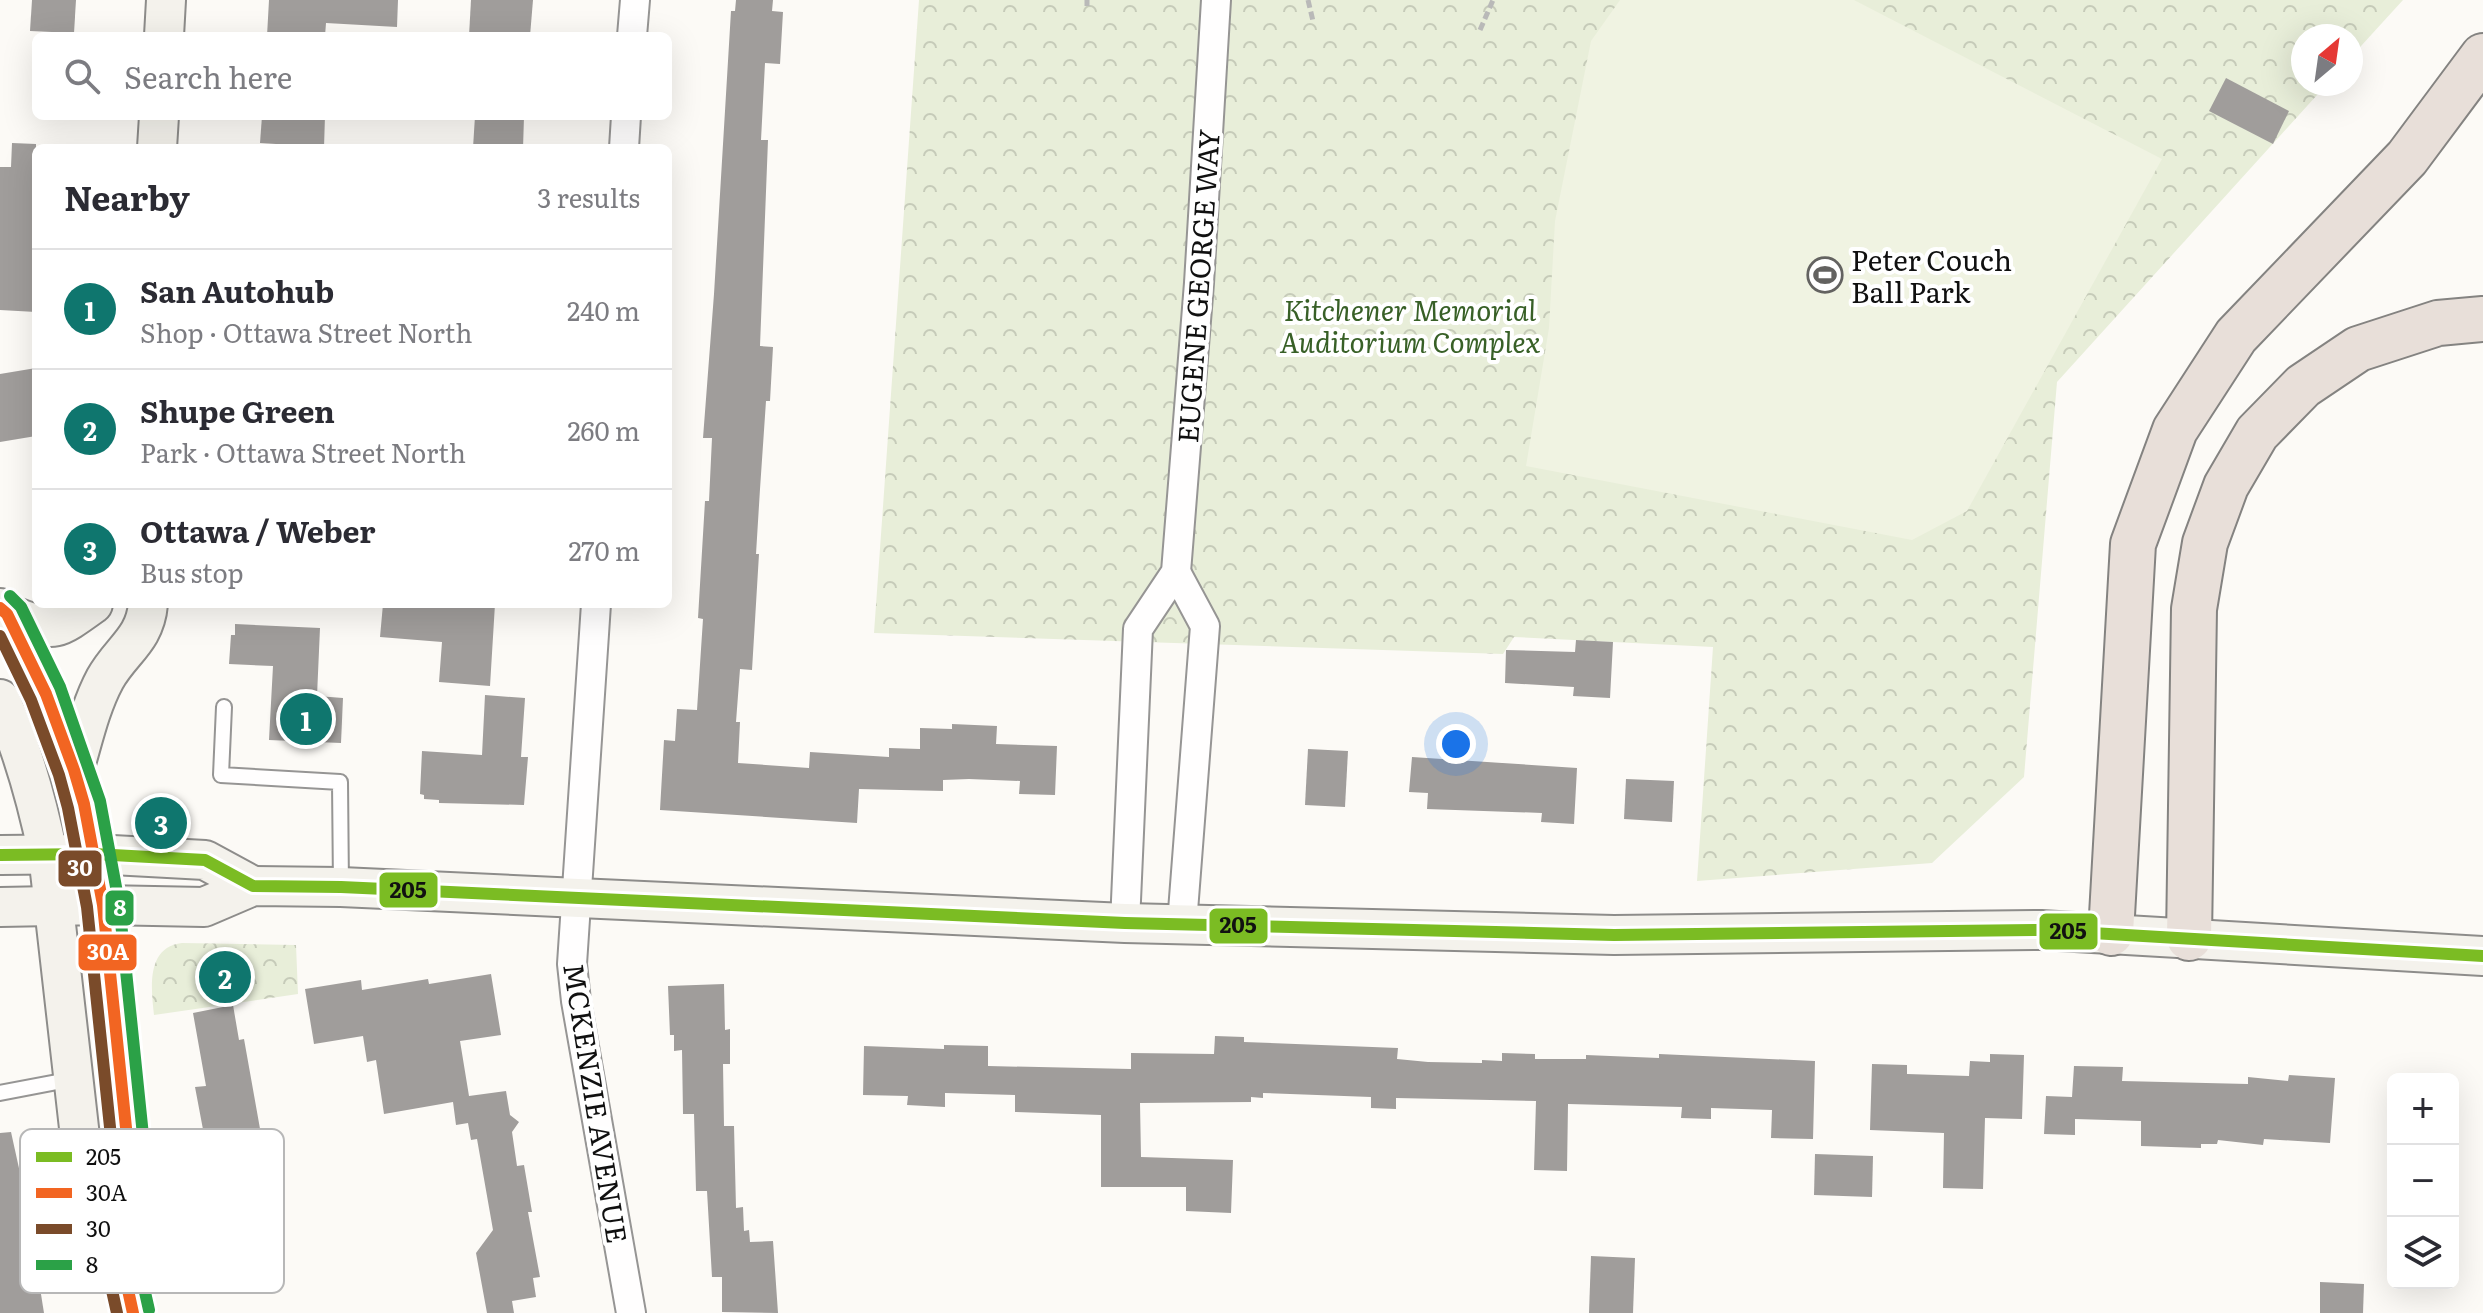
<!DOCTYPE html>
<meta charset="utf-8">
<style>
:root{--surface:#fff;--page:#f7f7f7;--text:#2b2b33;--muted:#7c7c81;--line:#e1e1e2;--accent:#0f766e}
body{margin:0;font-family:Literata,serif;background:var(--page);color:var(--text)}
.controls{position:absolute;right:24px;bottom:24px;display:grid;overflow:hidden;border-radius:12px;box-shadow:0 8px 32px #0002}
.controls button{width:72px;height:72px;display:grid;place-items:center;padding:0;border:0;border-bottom:2px solid var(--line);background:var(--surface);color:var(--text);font:40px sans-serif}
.compass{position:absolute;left:2291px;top:24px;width:72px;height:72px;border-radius:50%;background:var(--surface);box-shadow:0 8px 32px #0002;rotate:29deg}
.you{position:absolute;left:1456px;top:744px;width:28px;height:28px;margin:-20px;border:6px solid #fff;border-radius:50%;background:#1a73e8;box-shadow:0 0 0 12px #1a73e833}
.badge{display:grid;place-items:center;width:52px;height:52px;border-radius:50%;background:var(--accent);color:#fff;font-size:26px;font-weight:700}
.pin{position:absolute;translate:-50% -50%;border:4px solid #fff;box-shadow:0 2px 8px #0006}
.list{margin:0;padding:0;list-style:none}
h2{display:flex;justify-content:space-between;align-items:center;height:104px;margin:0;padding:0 32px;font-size:34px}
h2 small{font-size:26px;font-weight:400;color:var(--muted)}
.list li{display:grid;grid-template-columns:52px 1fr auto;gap:24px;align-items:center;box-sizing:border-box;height:120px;padding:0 32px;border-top:2px solid var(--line)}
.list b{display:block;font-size:30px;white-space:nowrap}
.list p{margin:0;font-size:26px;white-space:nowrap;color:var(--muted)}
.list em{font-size:26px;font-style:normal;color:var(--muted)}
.icon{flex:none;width:44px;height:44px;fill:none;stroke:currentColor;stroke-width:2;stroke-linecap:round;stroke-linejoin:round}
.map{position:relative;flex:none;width:2483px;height:1313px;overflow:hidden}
.search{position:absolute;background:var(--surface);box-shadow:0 8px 32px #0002;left:32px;top:32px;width:640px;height:88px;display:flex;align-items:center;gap:20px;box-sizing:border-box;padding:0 28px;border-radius:12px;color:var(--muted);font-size:30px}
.panel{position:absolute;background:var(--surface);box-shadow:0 8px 32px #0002;left:32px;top:144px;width:640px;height:464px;border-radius:12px}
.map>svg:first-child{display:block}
</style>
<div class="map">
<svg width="2483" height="1313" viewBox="0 0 2483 1313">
<defs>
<pattern id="park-crowns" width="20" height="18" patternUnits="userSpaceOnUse" patternTransform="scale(2)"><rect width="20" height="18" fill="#e8eed9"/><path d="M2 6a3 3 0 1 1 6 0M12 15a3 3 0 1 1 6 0" fill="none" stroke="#c6cbb9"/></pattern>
</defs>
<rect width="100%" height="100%" fill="#fcfaf6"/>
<g fill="url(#park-crowns)">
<polygon points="919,0 2403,0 2351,57 2351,36 2303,36 2303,84 2327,84 2057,382 2024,777 1932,863 1697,881 1713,647 1514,637 1503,654 874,633"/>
<path d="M182 943 296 945 298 994 154 1015C151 988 146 947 182 943Z"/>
</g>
<polygon fill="#f0f3e2" points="1620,0 1854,0 2162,159 1967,511 1912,540 1526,466 1549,328 1555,221 1591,41"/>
<g fill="#a09d9b">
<polygon points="32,0 76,0 74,33 30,31"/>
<polygon points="269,0 398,0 397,27 326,23 325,36 267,36"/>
<polygon points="471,0 533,0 530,36 469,36"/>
<polygon points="736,0 773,0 772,11 783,12 780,64 765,63 761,140 768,140 760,346 773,347 770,401 766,401 760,489 756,554 759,554 752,670 740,669 736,722 740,722 738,763 809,768 810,752 889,757 889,748 920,749 920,728 952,729 952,724 997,726 996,744 1057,746 1055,795 1019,794 1020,781 969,779 943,780 943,791 859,789 857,823 660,810 664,740 675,741 677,709 697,710 703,619 698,618 705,501 709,501 712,438 703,438 714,294 731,11 735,11"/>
<polygon points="2226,78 2289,111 2273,144 2209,111"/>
<polygon points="262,116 325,116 324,147 260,143"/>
<polygon points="475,116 524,116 523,148 473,148"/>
<polygon points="12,143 36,144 36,312 0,310 0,167 11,167"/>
<polygon points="36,368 36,436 0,442 0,374"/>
<polygon points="383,604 495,604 490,686 439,682 442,642 380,637"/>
<polygon points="235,624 320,628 317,696 343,698 341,743 269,740 273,666 229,664 231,635 235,635"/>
<polygon points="1576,640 1613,642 1610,698 1573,696 1574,687 1505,683 1506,650 1575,652"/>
<polygon points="485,695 525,698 521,757 528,757 524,805 439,803 439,800 424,799 424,795 420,794 422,751 482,755"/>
<polygon points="1308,749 1348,751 1345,807 1305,805"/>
<polygon points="1412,757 1577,768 1574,824 1541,822 1542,813 1427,809 1428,793 1409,792"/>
<polygon points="1626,779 1674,781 1672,822 1624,819"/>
<polygon points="491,974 501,1035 460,1041 469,1096 506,1091 510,1115 519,1122 512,1132 517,1166 524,1165 532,1212 528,1212 540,1277 533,1278 536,1297 512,1301 514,1313 487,1313 476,1253 493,1230 477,1139 471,1140 468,1123 456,1125 453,1102 384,1114 376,1060 367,1062 363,1036 314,1044 305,989 361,980 362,990 428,979 429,984"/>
<polygon points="724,984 725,1030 730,1029 730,1064 723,1064 724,1126 734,1126 736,1208 743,1207 744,1231 749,1230 750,1242 773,1241 778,1313 722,1312 722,1277 712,1277 707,1191 696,1191 694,1114 683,1114 682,1050 674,1051 674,1035 670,1035 668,986"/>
<polygon points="233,1005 239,1040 244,1039 262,1140 247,1142 256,1196 263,1195 273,1257 256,1260 258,1270 218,1277 211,1237 216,1236 202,1157 208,1156 195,1087 206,1086 193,1013"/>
<polygon points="1215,1036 1244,1037 1244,1042 1398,1048 1397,1059 1428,1062 1482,1063 1482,1060 1502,1061 1502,1053 1535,1054 1535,1059 1586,1059 1586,1055 1659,1058 1659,1054 1815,1061 1813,1139 1771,1138 1772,1110 1711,1108 1711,1119 1681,1118 1682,1107 1568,1104 1567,1171 1534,1170 1536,1101 1396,1098 1396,1109 1371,1108 1371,1097 1263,1093 1263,1098 1251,1097 1251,1102 1140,1103 1141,1157 1233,1160 1231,1213 1186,1211 1186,1187 1101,1187 1101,1115 1015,1112 1015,1095 945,1093 945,1107 907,1105 908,1096 863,1095 864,1046 944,1049 944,1045 988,1046 988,1066 1131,1069 1131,1053 1214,1054"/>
<polygon points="1990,1054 2024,1055 2022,1119 1985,1118 1983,1189 1943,1188 1944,1133 1870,1130 1872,1064 1907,1065 1907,1074 1969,1076 1970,1061 1990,1062"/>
<polygon points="2074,1066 2123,1067 2122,1081 2248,1084 2248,1077 2288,1081 2289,1075 2335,1078 2330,1143 2264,1139 2263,1145 2218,1140 2217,1144 2201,1144 2201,1148 2141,1146 2141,1121 2075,1119 2075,1135 2044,1134 2046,1096 2072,1097"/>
<polygon points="11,1132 26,1200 44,1313 0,1313 0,1133"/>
<polygon points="1815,1154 1873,1156 1872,1197 1814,1195"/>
<polygon points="1591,1256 1635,1258 1633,1313 1589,1313"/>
<polygon points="2320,1282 2364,1284 2363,1313 2320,1313"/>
</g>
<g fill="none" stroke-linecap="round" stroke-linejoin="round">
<defs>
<g id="lane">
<polyline points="224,707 221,775 340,782 341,887"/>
<polyline points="0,1093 73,1079"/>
</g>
<g id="street">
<polyline points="632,36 635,0"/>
<polyline points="624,148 626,116"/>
<polyline points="1176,572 1205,626 1182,924"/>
<polyline points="596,604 572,964 576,1001 631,1313"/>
<polyline points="1125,923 1138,629 1176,572 1199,283 1216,0"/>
</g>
<g id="secondary">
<polyline points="164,36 166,0"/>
<polyline points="157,148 159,116"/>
<polyline points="0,608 7,614 46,694 74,770 84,804 103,905 131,1176 116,1235"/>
<path d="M7 614C56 631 50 635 93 604"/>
<path d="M0 699C23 749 37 801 48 854L85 1181 116 1235 133 1313"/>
<path d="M74 770C83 740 90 707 105 679 121 650 145 640 148 604"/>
<polyline points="0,855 94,854 205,860 253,886"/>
<polyline points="0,907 103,905 204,907 253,886 341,887 1125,923 1614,935 2041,930 2483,956"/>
</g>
<g id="highway">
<polyline points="2111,933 2133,544 2175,430 2236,336 2407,158 2483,56"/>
<polyline points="2189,938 2194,609 2205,543 2226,486 2257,433 2303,386 2358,349 2438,323 2483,319"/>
</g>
</defs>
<use href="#lane" stroke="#969594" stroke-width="18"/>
<use href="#street" stroke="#969594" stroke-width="32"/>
<use href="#secondary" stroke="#8d8c8a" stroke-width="42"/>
<use href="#highway" stroke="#848381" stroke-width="48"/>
<g stroke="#b9b9b8" stroke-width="5" stroke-dasharray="8 4" stroke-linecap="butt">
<polyline points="1308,0 1313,21"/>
<polyline points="1087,6 1087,0"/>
<polyline points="1480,30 1493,0"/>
</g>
<use href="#lane" stroke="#fffefe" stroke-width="14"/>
<use href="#street" stroke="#fffefe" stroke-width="28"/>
<use href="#secondary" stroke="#f4f2ec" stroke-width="38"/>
<use href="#highway" stroke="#e8dfd9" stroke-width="44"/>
<defs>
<polyline id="bus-1" points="0,855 94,854 205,860 253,886 341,887 1125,923 1614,935 2041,930 2483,956"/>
<polyline id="bus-2" points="0,608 7,614 46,694 74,770 84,804 103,905 131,1176 116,1235 133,1313"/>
<g id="bus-3">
<polyline points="0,636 31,700 59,775 68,808 87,907 115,1175 100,1231"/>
<polyline points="68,1173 70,1187 101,1241 117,1313"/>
</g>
<g id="bus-4">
<polyline points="10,596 21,607 60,687 100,801 119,903 147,1174 132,1239"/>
<polyline points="100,1169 101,1176 131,1230 149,1310"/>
</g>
</defs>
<use href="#bus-1" stroke="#fff" stroke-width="18"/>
<use href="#bus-2" stroke="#fff" stroke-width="18"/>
<use href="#bus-3" stroke="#fff" stroke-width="18"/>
<use href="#bus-4" stroke="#fff" stroke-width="18"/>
<use href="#bus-1" stroke="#7bbc23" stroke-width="12"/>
<use href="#bus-2" stroke="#f26522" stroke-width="12"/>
<use href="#bus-3" stroke="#7a4b2a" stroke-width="12"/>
<use href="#bus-4" stroke="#2ba147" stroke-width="12"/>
</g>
<defs>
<symbol id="stadium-ring" viewBox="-11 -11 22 22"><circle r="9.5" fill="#fff" stroke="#636260" stroke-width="1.5"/><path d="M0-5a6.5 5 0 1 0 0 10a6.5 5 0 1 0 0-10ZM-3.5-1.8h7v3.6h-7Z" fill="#636260"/></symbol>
</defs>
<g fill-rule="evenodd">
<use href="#stadium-ring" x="1805" y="255" width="40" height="40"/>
</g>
<g text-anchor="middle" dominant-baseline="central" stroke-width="8" stroke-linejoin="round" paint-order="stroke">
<g font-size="28" fill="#101010" stroke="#fff" text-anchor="start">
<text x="1851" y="259">Peter Couch<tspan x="1851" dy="32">Ball Park</tspan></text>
</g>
<g font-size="28" fill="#101010" stroke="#fff">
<text transform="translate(1197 286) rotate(-86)">EUGENE GEORGE WAY</text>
<text transform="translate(597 1103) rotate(81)">MCKENZIE AVENUE</text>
</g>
<g font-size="28" font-style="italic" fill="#386027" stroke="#fff">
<text x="1410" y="309">Kitchener Memorial<tspan x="1410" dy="32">Auditorium Complex</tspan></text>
</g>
</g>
<rect x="20" y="1129" width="264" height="164" rx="12" fill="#fff" stroke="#b7b7b7" stroke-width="2"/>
<rect x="36" y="1152" width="36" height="10" fill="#7bbc23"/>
<rect x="36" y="1188" width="36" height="10" fill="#f26522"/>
<rect x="36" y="1224" width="36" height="10" fill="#7a4b2a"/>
<rect x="36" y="1260" width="36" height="10" fill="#2ba147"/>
<g font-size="22" fill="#101010">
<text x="86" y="1165">205</text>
<text x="86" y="1201">30A</text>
<text x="86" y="1237">30</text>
<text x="86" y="1273">8</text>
</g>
<g stroke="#fff" stroke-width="3">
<rect x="57" y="849" width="46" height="39" rx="8" fill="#7a4b2a"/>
<rect x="378" y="871" width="61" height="38" rx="8" fill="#7bbc23"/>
<rect x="104" y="889" width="31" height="38" rx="8" fill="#2ba147"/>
<rect x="1208" y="907" width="61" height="38" rx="8" fill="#7bbc23"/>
<rect x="2038" y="912" width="61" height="39" rx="8" fill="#7bbc23"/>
<rect x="77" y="933" width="61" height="39" rx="8" fill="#f26522"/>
</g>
<g font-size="22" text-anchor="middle" font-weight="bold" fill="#fff">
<text x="80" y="876">30</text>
<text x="120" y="916">8</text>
<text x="108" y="960">30A</text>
</g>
<g font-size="22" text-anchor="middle" font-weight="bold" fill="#111">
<text x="408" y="898">205</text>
<text x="1238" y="933">205</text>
<text x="2068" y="939">205</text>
</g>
</svg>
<div class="controls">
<button>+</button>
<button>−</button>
<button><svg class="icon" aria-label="layers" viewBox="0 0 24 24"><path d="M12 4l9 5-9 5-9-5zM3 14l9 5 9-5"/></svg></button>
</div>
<svg class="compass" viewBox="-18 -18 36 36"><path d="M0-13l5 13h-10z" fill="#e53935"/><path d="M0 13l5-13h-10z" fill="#7c7c81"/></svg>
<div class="you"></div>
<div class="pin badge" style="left:306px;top:719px">1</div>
<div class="pin badge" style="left:225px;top:977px">2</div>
<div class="pin badge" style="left:161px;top:823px">3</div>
<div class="search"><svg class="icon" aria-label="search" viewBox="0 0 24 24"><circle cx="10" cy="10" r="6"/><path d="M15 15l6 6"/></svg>Search here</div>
<section class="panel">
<h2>Nearby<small>3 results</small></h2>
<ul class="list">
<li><span class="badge">1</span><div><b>San Autohub</b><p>Shop · Ottawa Street North</p></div><em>240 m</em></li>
<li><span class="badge">2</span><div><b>Shupe Green</b><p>Park · Ottawa Street North</p></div><em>260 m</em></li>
<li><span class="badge">3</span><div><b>Ottawa / Weber</b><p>Bus stop</p></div><em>270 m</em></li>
</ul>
</section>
</div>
